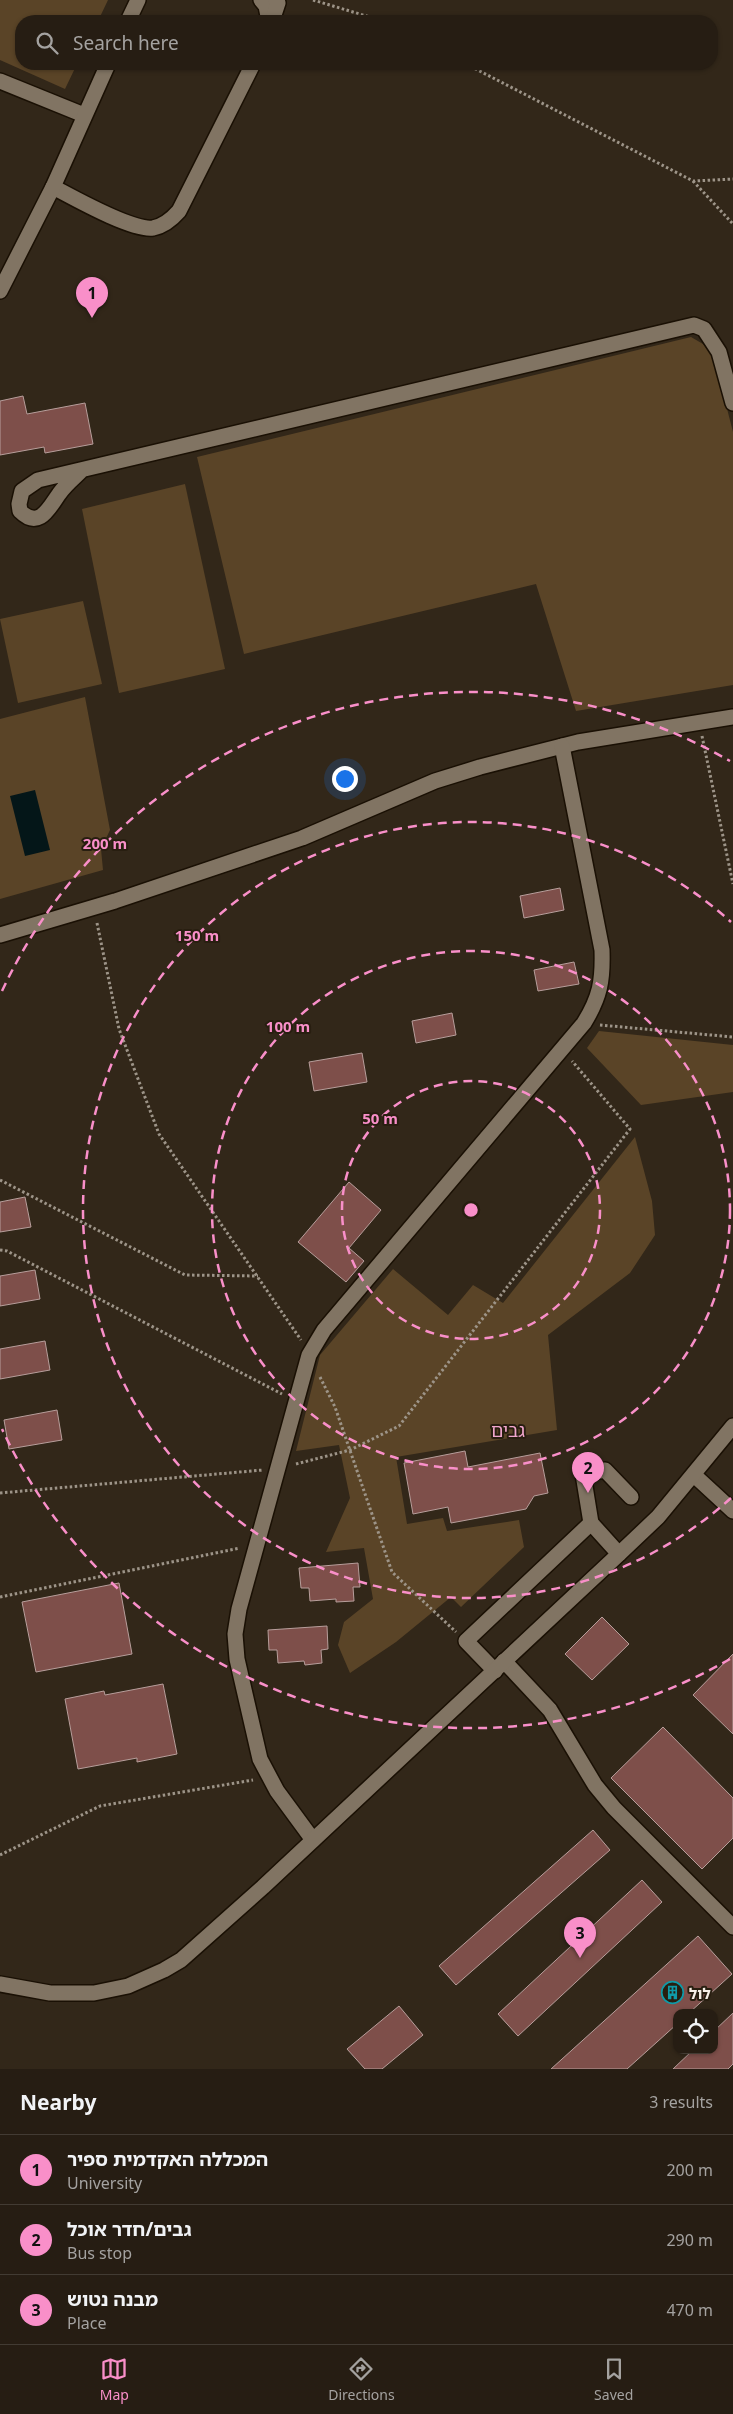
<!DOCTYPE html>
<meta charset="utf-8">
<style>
:root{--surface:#261d13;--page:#2e261c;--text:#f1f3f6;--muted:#a4a2a0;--line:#423b33;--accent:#f98fc9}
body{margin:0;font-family:"Noto Sans","Noto Sans Hebrew",sans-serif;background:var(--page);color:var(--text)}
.controls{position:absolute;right:15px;bottom:15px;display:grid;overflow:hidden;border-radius:10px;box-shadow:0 1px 4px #0004}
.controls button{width:45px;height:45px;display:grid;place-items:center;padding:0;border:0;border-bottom:1px solid var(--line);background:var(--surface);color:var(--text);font:25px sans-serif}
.you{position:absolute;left:344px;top:778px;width:18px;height:18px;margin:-12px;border:4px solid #fff;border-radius:50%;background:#1a73e8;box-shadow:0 0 0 8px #1a73e833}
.badge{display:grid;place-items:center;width:32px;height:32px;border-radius:50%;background:var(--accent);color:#111;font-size:16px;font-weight:700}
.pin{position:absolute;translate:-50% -41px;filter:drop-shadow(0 1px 2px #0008)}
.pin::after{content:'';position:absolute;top:26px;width:18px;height:15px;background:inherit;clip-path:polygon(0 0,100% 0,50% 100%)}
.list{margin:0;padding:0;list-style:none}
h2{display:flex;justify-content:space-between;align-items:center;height:65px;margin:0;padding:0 20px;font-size:21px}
h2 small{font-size:16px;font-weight:400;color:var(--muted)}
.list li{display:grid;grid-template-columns:32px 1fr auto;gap:15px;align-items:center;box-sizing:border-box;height:70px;padding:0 20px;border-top:1px solid var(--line)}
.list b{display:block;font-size:19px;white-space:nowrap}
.list p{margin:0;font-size:16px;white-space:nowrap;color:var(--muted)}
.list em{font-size:16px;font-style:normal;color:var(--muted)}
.icon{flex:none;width:28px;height:28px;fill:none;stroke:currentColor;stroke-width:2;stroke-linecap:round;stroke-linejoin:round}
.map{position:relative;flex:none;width:733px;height:2069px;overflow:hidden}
.search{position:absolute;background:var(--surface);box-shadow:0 1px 4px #0004;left:15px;right:15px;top:15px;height:55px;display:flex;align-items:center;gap:12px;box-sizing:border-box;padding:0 18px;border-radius:20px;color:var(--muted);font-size:19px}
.sheet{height:275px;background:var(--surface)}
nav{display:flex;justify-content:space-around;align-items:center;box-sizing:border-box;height:70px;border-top:1px solid var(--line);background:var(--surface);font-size:14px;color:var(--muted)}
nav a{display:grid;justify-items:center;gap:2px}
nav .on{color:var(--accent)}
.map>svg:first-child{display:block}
</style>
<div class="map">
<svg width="733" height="2069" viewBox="0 0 733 2069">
<rect width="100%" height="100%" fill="#322719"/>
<g fill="#5a4427">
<polygon points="0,0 108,0 98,21 21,21 21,64 77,64 65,89 0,60"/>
<polygon points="691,337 703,344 714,358 733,432 733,685 576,711 536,584 244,654 197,457"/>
<polygon points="185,484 225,669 119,693 82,509"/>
<polygon points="83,601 102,684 18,703 0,619"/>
<polygon points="85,697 110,830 101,849 103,870 0,899 0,719"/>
<polygon points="599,1031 733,1045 733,1092 641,1105 587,1048"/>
<polygon points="635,1137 652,1201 655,1235 630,1273 548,1335 557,1430 396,1457 407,1524 443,1518 447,1531 519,1520 524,1547 461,1607 451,1597 396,1642 350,1673 338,1645 344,1622 373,1599 364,1548 326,1552 350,1498 339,1445 296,1451 320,1355 393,1269 448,1315 473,1285 503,1303"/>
</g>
<polygon fill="#041618" points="35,790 50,850 25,856 10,796"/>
<g fill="#7e4f4a" stroke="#b79e9b">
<polygon points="23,396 27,414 85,403 93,444 45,453 44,447 0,455 0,401"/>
<polygon points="560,888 564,910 524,918 520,896"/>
<polygon points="574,962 579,984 538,991 534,970"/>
<polygon points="452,1013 456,1035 416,1043 412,1021"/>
<polygon points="362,1053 367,1082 314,1091 309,1062"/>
<polygon points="349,1182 381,1210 349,1248 364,1261 346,1282 298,1242"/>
<polygon points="25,1197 31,1227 0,1232 0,1202"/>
<polygon points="35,1270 40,1299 0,1306 0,1276"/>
<polygon points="45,1341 50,1370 0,1379 0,1349"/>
<polygon points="57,1410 62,1440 9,1449 4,1420"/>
<polygon points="465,1451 468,1467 540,1453 548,1493 534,1496 526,1509 451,1523 448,1507 413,1514 404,1463"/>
<polygon points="358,1563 360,1587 353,1587 354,1601 336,1602 336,1599 310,1601 309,1588 301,1588 299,1568"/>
<polygon points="119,1583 132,1654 36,1672 22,1602"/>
<polygon points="602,1617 629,1644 592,1680 565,1654"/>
<polygon points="327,1626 328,1649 321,1650 322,1663 305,1665 304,1661 278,1663 277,1650 269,1650 268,1630"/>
<polygon points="733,1654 733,1734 693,1695"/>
<polygon points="163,1684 177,1754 137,1762 137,1758 78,1769 65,1699 104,1691 105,1695"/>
<polygon points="663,1727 733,1798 733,1838 702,1869 611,1778"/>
<polygon points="593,1830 610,1850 456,1985 439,1966"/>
<polygon points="642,1880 662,1902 518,2036 498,2014"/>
<polygon points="698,1936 732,1974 689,2013 677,2013 677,2024 627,2069 551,2069"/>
<polygon points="399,2006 423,2035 382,2069 365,2069 347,2049"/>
<polygon points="733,2013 733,2064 728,2069 673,2069 693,2050 714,2050 714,2031"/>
</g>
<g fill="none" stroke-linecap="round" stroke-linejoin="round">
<defs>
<g id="minor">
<polyline points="261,0 266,6 269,21"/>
<polyline points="128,21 138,0"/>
<polyline points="272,21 278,3 276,0"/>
<polyline points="0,81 84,115"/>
<path d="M53 187C74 198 132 231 153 228 164 226 172 219 179 211L253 64"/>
<polyline points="0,291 53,187 108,64"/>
<path d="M82 470C74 478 65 485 59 494 49 508 39 530 20 511L19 504 22 491 38 480 694 325 704 329 719 352 733 403"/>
<polyline points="0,935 115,901 302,838 435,781 480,767 578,742 733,717"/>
<polyline points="694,1475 733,1511"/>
<polyline points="591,1523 583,1474 605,1470 631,1497"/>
<polyline points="504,1661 550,1710 595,1785 614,1808 733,1927"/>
<polyline points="495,1671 466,1641 591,1523 619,1554"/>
<path d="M313 1840 277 1791 260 1759 237 1659 235 1634 239 1609 309 1355 324 1330 584 1023C600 997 603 981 602 950L562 746"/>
<polyline points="0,1984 50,1993 94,1993 128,1986 164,1970 181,1960 263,1887 619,1554 658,1517 733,1426"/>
</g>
</defs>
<use href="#minor" stroke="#1a1004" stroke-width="18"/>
<g stroke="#9d9488" stroke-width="3" stroke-dasharray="2.5 2.5" stroke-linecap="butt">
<polyline points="313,0 383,21"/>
<polyline points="466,64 693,181 733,179"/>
<polyline points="693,181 733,224"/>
<polyline points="702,736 733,884"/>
<polyline points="97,923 119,1029 159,1134 301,1340"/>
<polyline points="600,1025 733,1037"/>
<polyline points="0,1180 185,1275 258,1276"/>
<polyline points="0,1250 7,1251 282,1394"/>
<polyline points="320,1377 335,1407 392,1572 456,1632"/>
<polyline points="296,1464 350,1450 399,1426 630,1129 572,1061"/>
<polyline points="0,1493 263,1470"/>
<polyline points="0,1597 240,1548"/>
<polyline points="0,1855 100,1806 253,1780"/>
</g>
<use href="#minor" stroke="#817463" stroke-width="15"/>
</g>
<g fill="none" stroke="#f98fc9" stroke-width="2.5" stroke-dasharray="9 6">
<circle cx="471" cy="1210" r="129"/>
<circle cx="471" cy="1210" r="259"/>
<path d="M731 1498A388 388 0 1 1 731 922"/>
<path d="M730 1659A518 518 0 0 1 2 1429M2 991A518 518 0 0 1 730 761"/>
</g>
<defs>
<symbol id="building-ring" viewBox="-11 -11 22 22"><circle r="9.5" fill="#281e10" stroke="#0f9aa8" stroke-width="1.5"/><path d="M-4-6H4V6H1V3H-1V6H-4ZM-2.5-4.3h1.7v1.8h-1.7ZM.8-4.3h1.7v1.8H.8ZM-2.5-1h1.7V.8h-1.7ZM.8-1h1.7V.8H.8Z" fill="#0f9aa8"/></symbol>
</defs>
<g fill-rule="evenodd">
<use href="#building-ring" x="660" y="1980" width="25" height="25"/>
</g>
<g text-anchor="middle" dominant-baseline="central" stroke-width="4" stroke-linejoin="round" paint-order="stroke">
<g font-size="15" font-weight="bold" fill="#f7efe6" stroke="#281e10" text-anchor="start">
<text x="689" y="1993">לול</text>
</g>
<g font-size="18" fill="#f1a6cd" stroke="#281e10">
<text x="508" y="1430">גבים</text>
</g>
</g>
<circle cx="471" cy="1210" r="8" fill="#f98fc9" stroke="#281e10" stroke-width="2.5"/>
<g font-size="15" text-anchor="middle" font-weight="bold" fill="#f98fc9" stroke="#281e10" stroke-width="4" stroke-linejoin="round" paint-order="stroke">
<text x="105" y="849">200 m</text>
<text x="197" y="941">150 m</text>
<text x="288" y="1032">100 m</text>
<text x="380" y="1124">50 m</text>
</g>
</svg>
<div class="controls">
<button><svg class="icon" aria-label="locate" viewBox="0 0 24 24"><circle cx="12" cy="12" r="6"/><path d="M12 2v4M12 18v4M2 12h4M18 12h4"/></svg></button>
</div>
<div class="you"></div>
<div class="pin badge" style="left:92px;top:318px">1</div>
<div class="pin badge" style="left:588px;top:1493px">2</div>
<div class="pin badge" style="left:580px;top:1958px">3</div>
<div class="search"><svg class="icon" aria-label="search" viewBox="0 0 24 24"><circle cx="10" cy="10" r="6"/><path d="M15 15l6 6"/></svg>Search here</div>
</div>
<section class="sheet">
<h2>Nearby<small>3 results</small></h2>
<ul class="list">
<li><span class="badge">1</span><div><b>המכללה האקדמית ספיר</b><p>University</p></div><em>200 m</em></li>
<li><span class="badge">2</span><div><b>גבים/חדר אוכל</b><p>Bus stop</p></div><em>290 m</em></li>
<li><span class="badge">3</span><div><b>מבנה נטוש</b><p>Place</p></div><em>470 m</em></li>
</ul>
</section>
<nav>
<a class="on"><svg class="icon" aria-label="map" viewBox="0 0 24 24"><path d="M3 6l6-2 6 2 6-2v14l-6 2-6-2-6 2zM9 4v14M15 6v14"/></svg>Map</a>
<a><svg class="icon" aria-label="directions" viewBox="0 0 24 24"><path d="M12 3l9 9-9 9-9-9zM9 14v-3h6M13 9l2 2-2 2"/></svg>Directions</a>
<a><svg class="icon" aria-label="saved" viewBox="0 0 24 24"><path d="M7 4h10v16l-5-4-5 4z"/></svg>Saved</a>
</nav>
